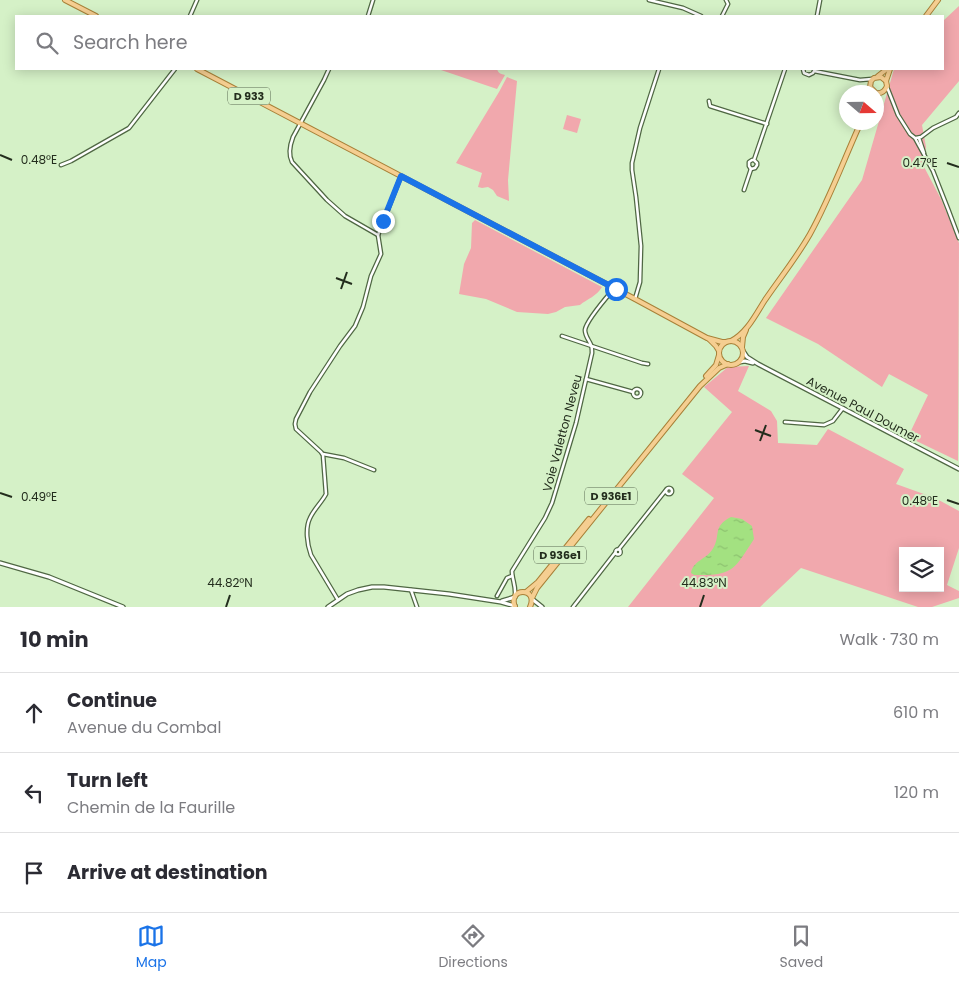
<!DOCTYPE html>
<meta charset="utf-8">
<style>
:root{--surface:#fff;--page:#f7f7f7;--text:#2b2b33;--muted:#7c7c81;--line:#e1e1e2;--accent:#1a73e8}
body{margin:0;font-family:Poppins,sans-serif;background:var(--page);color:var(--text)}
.controls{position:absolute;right:15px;bottom:15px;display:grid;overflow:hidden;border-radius:0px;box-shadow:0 2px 12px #0003}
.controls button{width:45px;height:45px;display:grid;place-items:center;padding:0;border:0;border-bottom:1px solid var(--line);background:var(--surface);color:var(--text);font:25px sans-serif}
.compass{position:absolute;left:839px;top:85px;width:45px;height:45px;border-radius:50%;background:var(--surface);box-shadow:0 2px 12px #0003;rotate:110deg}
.stop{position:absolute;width:15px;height:15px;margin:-11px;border:4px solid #1a73e8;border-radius:50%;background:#fff}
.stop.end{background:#1a73e8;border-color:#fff;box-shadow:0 1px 5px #0008}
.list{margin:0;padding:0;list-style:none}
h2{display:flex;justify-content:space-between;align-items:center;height:65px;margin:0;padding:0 20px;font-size:21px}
h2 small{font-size:16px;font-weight:400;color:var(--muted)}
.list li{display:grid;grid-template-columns:32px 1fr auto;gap:15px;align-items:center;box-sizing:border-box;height:80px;padding:0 20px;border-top:1px solid var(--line)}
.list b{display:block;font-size:19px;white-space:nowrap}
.list p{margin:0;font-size:16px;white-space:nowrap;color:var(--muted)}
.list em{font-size:16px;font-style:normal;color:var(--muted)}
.icon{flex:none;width:28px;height:28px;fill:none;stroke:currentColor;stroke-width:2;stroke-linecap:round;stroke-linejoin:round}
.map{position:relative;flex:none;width:959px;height:607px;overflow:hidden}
.search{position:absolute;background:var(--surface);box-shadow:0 2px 12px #0003;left:15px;right:15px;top:15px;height:55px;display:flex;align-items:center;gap:12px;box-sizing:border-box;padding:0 18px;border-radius:0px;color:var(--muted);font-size:19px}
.sheet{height:305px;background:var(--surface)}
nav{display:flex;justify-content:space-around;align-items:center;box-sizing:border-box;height:70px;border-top:1px solid var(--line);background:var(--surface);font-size:14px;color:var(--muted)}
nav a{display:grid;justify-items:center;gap:2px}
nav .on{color:var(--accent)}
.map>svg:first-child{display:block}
</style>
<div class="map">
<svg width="959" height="607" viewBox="0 0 959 607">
<defs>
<pattern id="water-ripples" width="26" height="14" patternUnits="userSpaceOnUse" patternTransform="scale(1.25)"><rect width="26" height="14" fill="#a3e181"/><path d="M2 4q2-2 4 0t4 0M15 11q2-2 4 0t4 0" fill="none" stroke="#8cc16f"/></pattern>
</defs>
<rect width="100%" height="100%" fill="#d5f1c7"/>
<g fill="#f1a8ad" fill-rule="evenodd">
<polygon points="959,6 959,81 922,125 926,147 923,165 941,199 959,243 958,461 908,437 928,395 889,374 882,387 818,344 766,318 862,180 894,69 943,69 943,21"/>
<path d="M438 69H497C498 73 501 74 505 75L497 89Z"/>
<polygon points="507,77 517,81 508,180 509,201 497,196 493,190 488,187 482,188 478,187 482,173 456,163 499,92"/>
<polygon points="567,115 581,119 577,133 563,129"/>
<path d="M475 220 602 287C597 296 587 299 580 305L565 307 556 312 548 314 517 312 486 299 459 294 464 264 471 248 472 223Z"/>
<path d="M749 366 738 391 771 411 777 421 778 443 817 445 828 429 904 469 896 484 935 498 959 511V548L947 585 959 591V598L932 607H918L801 568 760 607H628L714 498 682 474 732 412 704 387 728 367ZM903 551H940V588H903Z"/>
</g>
<path fill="url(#water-ripples)" d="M731 517 742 519 752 526 754 539C734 570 733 576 694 575L691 573C693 561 706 559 712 550 722 536 711 527 731 517Z"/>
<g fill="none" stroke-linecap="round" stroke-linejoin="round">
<defs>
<g id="street">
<polyline points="649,0 683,8 701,16"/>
<polyline points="190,16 197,0"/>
<polyline points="368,16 373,0"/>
<polyline points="722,16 728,4 726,0"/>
<polyline points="817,16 820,0"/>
<path d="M329 69 324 80 293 137C290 145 288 154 292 162L327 200 345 216 378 235"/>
<polyline points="803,69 804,73 809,75 813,73 814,71 860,80 872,79"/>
<polyline points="887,87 898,115 910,134 915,138 933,171 948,209 959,238"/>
<polyline points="709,101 710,106 767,124"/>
<polyline points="916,138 921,137 933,128 956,117 959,113"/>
<polyline points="919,138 924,153"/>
<polyline points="754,160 757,163 757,165 755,168 751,169 749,166 749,162 752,160 754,160 785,69"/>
<polyline points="61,165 71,161 129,128 175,69"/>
<polyline points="744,190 751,169"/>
<polyline points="635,299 640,282 641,246 636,197 632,170 632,163 640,128 659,69"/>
<polyline points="562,336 642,363 648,364"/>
<polyline points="586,379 633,392"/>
<circle cx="637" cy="393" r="4"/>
<polyline points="785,422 824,425 833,421 843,408"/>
<polyline points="323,454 344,458 374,470"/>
<circle cx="669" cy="491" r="3"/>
<polyline points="619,549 666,490"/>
<circle cx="618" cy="552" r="2.5"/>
<polyline points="411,590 417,607"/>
<path d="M515 595C516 586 512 579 512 571L545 518 552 503 576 423 592 353C592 351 592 347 591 345 589 340 585 336 585 330 586 322 606 298 612 291"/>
<polyline points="497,596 507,578 512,576"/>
<path d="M338 600 311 555C307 544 305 528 310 518 314 509 322 502 326 494L323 455 321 452 296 429 295 424 296 419 310 392 340 346 355 326 363 307 371 276 381 254 378 235 401 176"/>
<polyline points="573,607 615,553"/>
</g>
<g id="secondary">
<polyline points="743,351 747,357 758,364 959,469"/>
<polyline points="739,362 745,361 753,363"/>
<polyline points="0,563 49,577 123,607"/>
<polyline points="532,599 542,607"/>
<polyline points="502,601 515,597"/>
<polyline points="328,607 347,594 358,590 372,587 384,587 449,594 501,602 515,606"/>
</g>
<g id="primary">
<polyline points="65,0 96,16"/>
<polyline points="926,16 938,0"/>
<polyline points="197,69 635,299 707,338 722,342 726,342"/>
<polyline points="878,76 887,69"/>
<polyline points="886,81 890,69"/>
<path d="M875 92 870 87 871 81 874 78 881 77 886 81 887 86C885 91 882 94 876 93"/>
<polyline points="709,339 716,346 719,351"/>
<path d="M731 341C747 333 756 314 765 300 780 278 797 257 810 234 830 198 844 159 861 122"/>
<circle cx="731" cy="353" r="12"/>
<polyline points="742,347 743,337 746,330"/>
<polyline points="706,376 716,365 719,355"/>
<polyline points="526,592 538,582 589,519"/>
<polyline points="532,598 537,588 700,386 719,368 728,364"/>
<path d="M515 607C507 587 539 587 530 607"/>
</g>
</defs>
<use href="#street" stroke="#4f6743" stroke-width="5"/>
<use href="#secondary" stroke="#4f6743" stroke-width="5.5"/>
<use href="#primary" stroke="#a88138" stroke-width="6"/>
<use href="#street" stroke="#fff" stroke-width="2.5"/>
<use href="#secondary" stroke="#fff" stroke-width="3"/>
<use href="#primary" stroke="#f5ce91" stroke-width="4"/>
</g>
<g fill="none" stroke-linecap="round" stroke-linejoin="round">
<polyline stroke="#1a73e8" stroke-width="6" points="383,221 401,176 616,289"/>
</g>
<path fill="none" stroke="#232d1d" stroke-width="2" d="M0 155 12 160M947 163 959 167M336 278 352 284M341 289 347 272M755 430 771 436M760 441 766 425M0 493 12 497M947 500 959 504M226 607 230 595M700 607 704 595"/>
<g text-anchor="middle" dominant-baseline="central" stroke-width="4" stroke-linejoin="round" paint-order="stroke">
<g fill="#d5f1c7" stroke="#586850" stroke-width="1">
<rect x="228" y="87.5" width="42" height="17" rx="4"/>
<rect x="585" y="487.5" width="52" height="17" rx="4"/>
<rect x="534" y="546.5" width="52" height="17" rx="4"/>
</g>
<g font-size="11" font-weight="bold" fill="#232d1d">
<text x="249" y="96">D 933</text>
<text x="611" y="496">D 936E1</text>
<text x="560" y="555">D 936e1</text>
</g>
<g font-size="12" fill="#232d1d" stroke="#d5f1c7">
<text transform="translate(863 409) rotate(28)">Avenue Paul Doumer</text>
<text transform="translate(562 433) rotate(-75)">Voie Valetton Neveu</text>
</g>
</g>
<g font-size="12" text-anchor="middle" fill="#232d1d" stroke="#d5f1c7" stroke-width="4" stroke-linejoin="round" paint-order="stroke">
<text x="39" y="164">0.48°E</text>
<text x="920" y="167">0.47°E</text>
<text x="39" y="501">0.49°E</text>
<text x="920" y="505">0.48°E</text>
<text x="230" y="587">44.82°N</text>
<text x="704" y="587">44.83°N</text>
</g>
</svg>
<div class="controls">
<button><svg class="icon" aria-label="layers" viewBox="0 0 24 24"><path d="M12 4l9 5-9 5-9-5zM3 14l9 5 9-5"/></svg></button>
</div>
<svg class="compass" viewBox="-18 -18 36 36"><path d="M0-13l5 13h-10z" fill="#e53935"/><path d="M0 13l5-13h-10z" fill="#7c7c81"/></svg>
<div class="stop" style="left:616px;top:289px"></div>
<div class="stop end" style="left:383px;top:221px"></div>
<div class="search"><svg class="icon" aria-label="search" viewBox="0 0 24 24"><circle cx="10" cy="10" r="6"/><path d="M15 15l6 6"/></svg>Search here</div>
</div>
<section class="sheet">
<h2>10 min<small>Walk · 730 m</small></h2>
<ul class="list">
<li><svg class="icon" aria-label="ahead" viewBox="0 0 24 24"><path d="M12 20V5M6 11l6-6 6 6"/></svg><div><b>Continue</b><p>Avenue du Combal</p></div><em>610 m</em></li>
<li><svg class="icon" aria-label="left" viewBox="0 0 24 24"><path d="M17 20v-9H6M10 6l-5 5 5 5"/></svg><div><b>Turn left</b><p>Chemin de la Faurille</p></div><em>120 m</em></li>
<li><svg class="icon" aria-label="arrive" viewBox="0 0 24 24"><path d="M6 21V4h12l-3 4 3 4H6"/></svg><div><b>Arrive at destination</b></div></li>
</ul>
</section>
<nav>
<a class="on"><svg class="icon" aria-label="map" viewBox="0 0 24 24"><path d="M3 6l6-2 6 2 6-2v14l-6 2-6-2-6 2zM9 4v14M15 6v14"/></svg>Map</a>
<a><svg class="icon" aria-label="directions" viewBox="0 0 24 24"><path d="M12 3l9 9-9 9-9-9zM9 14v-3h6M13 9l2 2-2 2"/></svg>Directions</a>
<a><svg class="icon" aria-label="saved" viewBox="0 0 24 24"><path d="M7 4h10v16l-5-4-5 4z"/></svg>Saved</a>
</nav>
